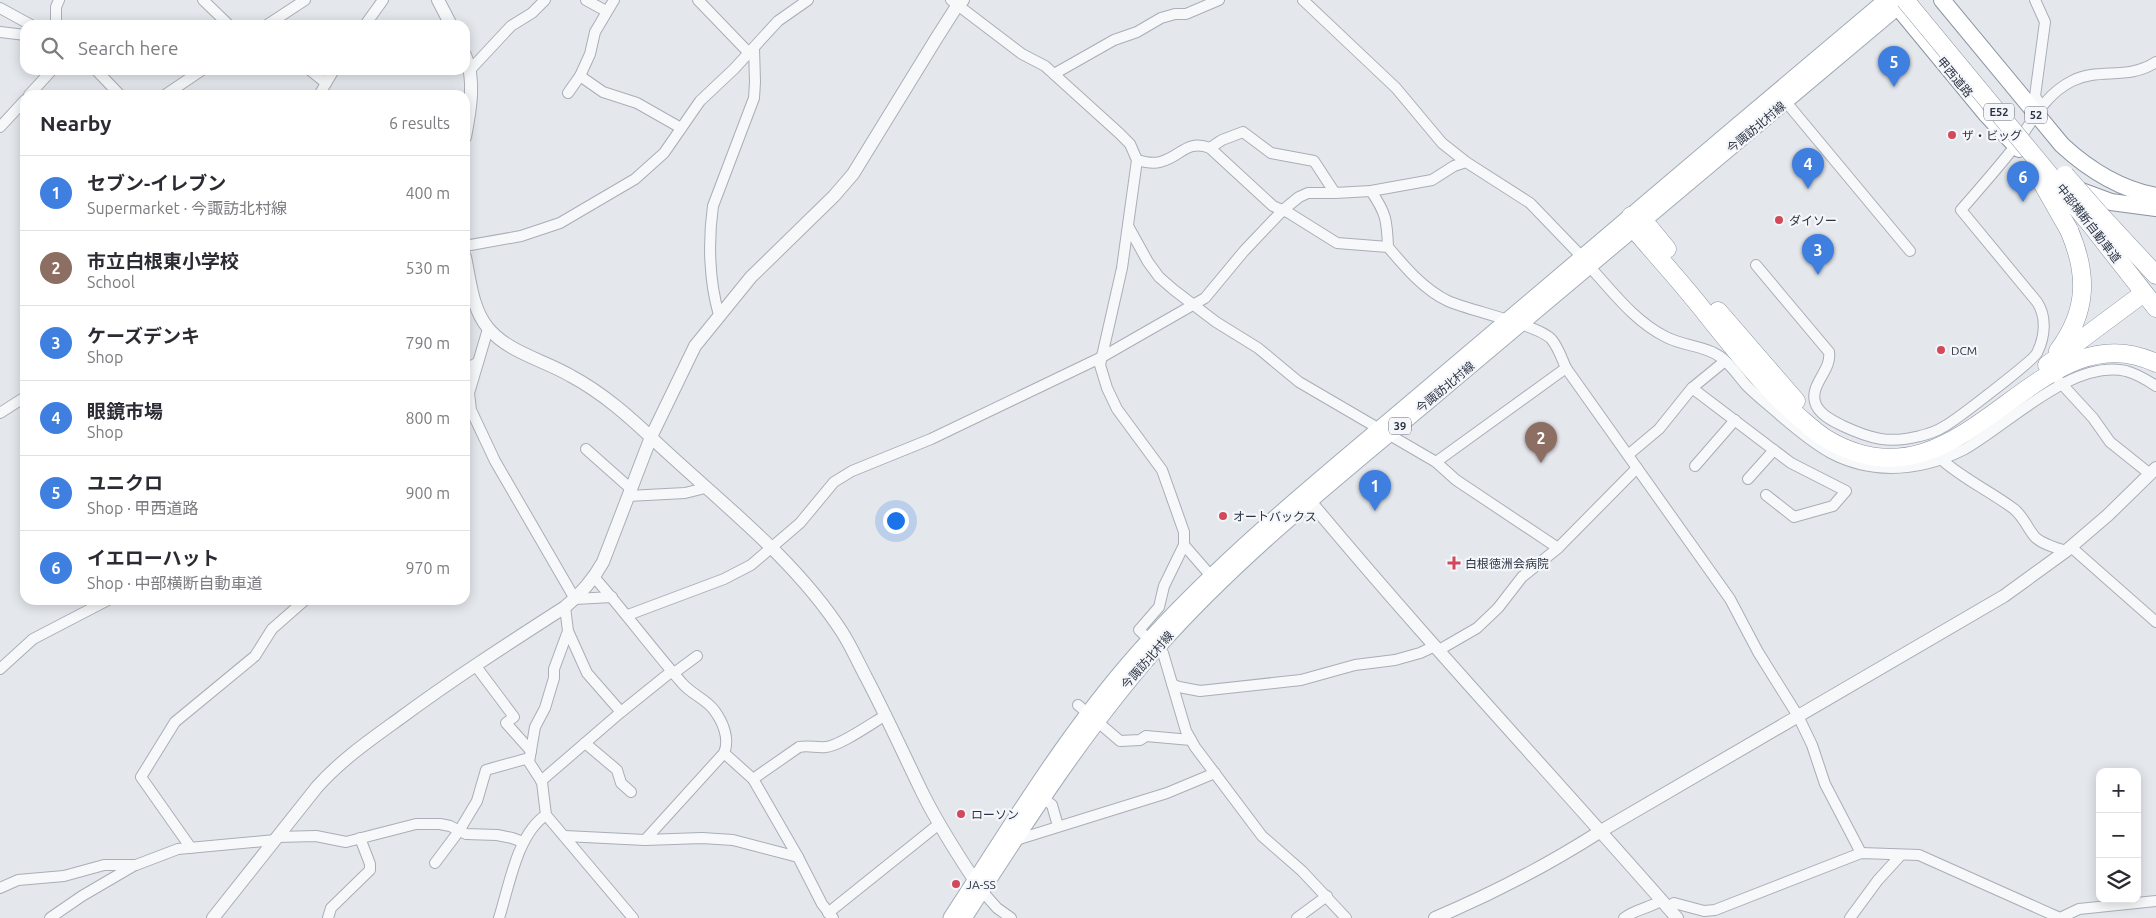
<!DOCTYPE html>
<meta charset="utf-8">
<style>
:root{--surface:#fff;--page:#f2f2f3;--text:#2b2b33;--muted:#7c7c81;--line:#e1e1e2;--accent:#d1495b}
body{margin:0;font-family:Ubuntu,"Noto Sans JP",sans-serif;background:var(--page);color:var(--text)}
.controls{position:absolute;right:15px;bottom:15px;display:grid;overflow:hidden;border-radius:10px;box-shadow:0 2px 12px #0003}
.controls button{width:45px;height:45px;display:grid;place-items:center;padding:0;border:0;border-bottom:1px solid var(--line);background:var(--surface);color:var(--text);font:25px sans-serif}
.you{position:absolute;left:895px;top:520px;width:18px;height:18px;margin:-12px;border:4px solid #fff;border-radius:50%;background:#1a73e8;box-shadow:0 0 0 8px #1a73e833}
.badge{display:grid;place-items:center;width:32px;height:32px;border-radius:50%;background:var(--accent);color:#fff;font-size:16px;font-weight:700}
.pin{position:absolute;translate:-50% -41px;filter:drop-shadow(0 1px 2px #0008)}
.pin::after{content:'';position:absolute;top:26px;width:18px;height:15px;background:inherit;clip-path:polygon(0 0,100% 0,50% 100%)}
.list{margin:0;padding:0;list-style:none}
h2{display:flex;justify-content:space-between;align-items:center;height:65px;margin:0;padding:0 20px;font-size:21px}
h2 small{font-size:16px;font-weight:400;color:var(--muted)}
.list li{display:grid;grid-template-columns:32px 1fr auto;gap:15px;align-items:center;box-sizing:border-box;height:75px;padding:0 20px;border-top:1px solid var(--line)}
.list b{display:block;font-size:19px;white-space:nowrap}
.list p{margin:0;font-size:16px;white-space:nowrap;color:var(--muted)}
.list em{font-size:16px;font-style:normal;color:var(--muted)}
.icon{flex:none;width:28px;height:28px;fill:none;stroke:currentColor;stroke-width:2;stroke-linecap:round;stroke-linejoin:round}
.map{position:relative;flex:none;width:2156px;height:918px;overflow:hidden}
.search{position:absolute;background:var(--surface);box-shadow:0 2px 12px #0003;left:20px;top:20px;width:450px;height:55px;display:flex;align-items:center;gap:12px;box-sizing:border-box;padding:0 18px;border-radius:15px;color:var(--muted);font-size:19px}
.panel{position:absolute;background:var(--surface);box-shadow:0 2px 12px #0003;left:20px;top:90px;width:450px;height:515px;border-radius:15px}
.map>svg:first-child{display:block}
</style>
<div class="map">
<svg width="2156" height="918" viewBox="0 0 2156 918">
<rect width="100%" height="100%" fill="#e4e7ec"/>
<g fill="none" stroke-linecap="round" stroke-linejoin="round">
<polyline stroke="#bfc3cb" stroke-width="18" stroke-dasharray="18 9" stroke-linecap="butt" points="2137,298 2156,285"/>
<defs>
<g id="minor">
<polyline points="203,0 229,25"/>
<polyline points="586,0 606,11"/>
<polyline points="698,0 749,53"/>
<polyline points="951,0 1022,54 1045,66 1119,133 1130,144 1137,160 1122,268 1100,365 1107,388 1117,409 1162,470 1184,532 1184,545 1164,586 1159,607 1139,630 1163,653 1186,731 1195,747 1262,836 1302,871 1346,918"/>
<polyline points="1303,0 1396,88 1442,143 1466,162 1530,203 1582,257"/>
<polyline points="2035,0 2045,22 2035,96 2041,106"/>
<polyline points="0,8 31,25"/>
<polyline points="56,25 56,7 59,0"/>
<polyline points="267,25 305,0"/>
<polyline points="365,25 383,0"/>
<polyline points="0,32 25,35"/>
<polyline points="96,70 120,95"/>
<polyline points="310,70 326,83"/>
<polyline points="469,71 511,26 532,13 545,0"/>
<polyline points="1054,74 1114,40 1137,32 1161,18 1175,14 1186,14 1219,0"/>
<polyline points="580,76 603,92 637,103 681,128"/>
<polyline points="568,93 580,76 590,54 595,32 614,0"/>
<polyline points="29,95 52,70"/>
<polyline points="165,95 202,70"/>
<polyline points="319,95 334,70"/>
<polyline points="1786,102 1910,251"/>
<polyline points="0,127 25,100"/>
<polyline points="1210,148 1222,140 1243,132 1271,153 1314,161 1335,193 1371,191 1432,180 1454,166 1466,162"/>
<path d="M1137 160C1144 162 1152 164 1160 162 1181 157 1186 139 1210 148L1273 206 1289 213 1337 243 1388 247C1404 266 1424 290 1448 301 1470 311 1540 325 1552 340 1558 347 1562 359 1566 368L1730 599 1758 652 1798 716 1812 745 1825 784 1861 853"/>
<path d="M1371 191C1386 213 1387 220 1388 247"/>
<polyline points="1128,226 1148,262 1159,277 1174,290 1216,322 1258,348 1299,382 1436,462 1456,480 1558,548"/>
<polyline points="465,246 521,236 560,223 635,179 664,153 700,101 734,69 778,21 808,0"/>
<path d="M1756 265 1829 352C1832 370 1810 384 1815 402 1818 414 1833 421 1843 426 1871 439 1889 444 1920 436 1929 434 1937 431 1945 426 1956 420 2034 360 2037 353 2045 337 2047 317 2037 302L1961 210C1979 189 1998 168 2015 146 2032 122 2044 95 2072 81 2100 67 2127 81 2156 62"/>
<path d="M1589 266C1613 292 1634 321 1666 337 1683 346 1707 346 1722 358 1732 366 1739 377 1747 386 1758 397 1770 406 1781 416 1816 446 1842 467 1891 468 1916 468 1941 461 1963 450 2007 426 2071 359 2126 371 2137 374 2147 380 2156 386"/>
<path d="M719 315C709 281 708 241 713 206L754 98 755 82 754 48"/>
<polyline points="488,329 469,393 471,410 495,461 575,599 612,597"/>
<polyline points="465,369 477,363"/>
<polyline points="2059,381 2093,418 2110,442 2150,474"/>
<polyline points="1692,388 1791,463 1846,491 1833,506 1794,517 1766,495"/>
<polyline points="0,413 25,397"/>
<polyline points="586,449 631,489"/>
<polyline points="1628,455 1659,429 1692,388 1725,361"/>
<path d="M1941 459C1963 479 1990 491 2014 509 2024 517 2027 528 2035 537 2042 544 2056 548 2066 551"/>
<polyline points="1436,462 1566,368"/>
<polyline points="1695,466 1735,420"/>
<polyline points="1748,479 1774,450"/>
<polyline points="628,496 685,493 705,488"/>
<polyline points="1184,545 1211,576"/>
<polyline points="2071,547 2156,622"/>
<path d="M594 577C625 612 652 649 682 683 691 694 706 699 714 710 723 722 730 739 724 753L645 840"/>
<polyline points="565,607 568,631 554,669 554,678 545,708 535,727 529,762 542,782 546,815 633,918"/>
<polyline points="628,615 724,579 751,565 800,523 834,482 852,471 931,439 1102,357 1205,298 1244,251 1283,210 1299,197 1308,193 1335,193"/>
<polyline points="568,631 587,673 621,712"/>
<polyline points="1439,650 1477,628 1498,608 1522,577 1558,548 1637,468"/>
<polyline points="475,665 514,717 506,723 531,751"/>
<polyline points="0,669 33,639 108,600"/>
<polyline points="674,673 697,656"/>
<polyline points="1172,684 1179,687 1200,691 1301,680 1355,665 1395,660 1420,653 1435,646"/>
<polyline points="1078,705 1120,741 1140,740 1146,736 1191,740"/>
<polyline points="585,743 617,770 621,783 631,792"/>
<polyline points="724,753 753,779 798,857 822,904 833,918"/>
<path d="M753 779 799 747C808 745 817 748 826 747 840 746 872 723 886 715"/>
<polyline points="541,781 621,712 672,671"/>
<polyline points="1043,798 1052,805 1058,826"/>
<polyline points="565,836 645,840 702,838 733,840 798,857"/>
<polyline points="277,837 316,836 346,842 416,824 440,824 450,826 466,834 497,835 512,838 523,842"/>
<polyline points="1016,840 1167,793 1215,773"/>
<polyline points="191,848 141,777 175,722 255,656 272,629 305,600"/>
<polyline points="435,863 459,831 477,801 486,770 529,758"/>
<polyline points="0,888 18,880 64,876 104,865 136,865 178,849 275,840"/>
<polyline points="982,891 997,908 1011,918"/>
<polyline points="1668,907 1674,903 1704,911 1715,910 1861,853 1919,855 2060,918"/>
<polyline points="828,913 939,824"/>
<polyline points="50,918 82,896 135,865"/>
<polyline points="328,918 331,908 370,870 370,864 360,838"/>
<path d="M499 918C509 887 517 834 546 815"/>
<polyline points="1297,918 1327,896"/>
<path d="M1624 918C1636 909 1650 908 1662 900"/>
<polyline points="1850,918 1878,880 1900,856"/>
<polyline points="2060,918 2079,909 2156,901"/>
</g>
<g id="tertiary">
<polyline points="438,0 451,25"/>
<path d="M465 55C476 80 470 111 465 137"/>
<path d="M465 257C470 280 472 309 488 328 509 353 544 360 571 376 603 393 631 418 657 443 721 503 794 558 842 632 851 646 858 662 866 677 886 715 904 755 923 794 939 826 959 857 979 887"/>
<path d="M1304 494C1424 639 1553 776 1677 918"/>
<path d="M213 918 317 787C341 760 370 740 399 719 453 679 509 643 565 607 581 594 593 580 603 562L651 437 695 346 751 277 834 196 853 174 936 39 957 6 963 0"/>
<path d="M1435 918C1494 893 1548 865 1601 831L2004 596 2066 551 2108 515 2156 468"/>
</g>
<g id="primary">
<path d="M951 918C1013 823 1073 722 1151 638 1237 544 1339 464 1436 381 1585 253 1736 127 1886 0"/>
<path d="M964 918C1024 825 1084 731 1157 648 1242 552 1345 472 1443 389 1597 259 1751 129 1906 0"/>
</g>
<g id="trunk">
<polyline points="1892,0 1986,114 2019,149"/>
<path d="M1942 0 2062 145C2089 170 2120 189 2156 196"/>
<polyline points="2076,189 2111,202 2156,208"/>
</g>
<g id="motorway">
<path d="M1631 216 1634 229C1657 256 1681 282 1703 310 1732 346 1759 381 1793 412 1804 421 1814 431 1825 438 1964 523 2035 305 2156 363"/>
<polyline points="1631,216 1644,221 1667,249"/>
<polyline points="2102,217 2156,275"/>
<polyline points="2091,225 2156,308"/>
<polyline points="1718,311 1796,401"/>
<path d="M2058 351C2088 311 2088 274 2069 230"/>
<polyline points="2047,365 2137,298"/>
</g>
</defs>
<use href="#minor" stroke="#a9aeb7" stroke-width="12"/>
<use href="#tertiary" stroke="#a9aeb7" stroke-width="14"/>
<use href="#primary" stroke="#a3abb8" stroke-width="17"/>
<use href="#trunk" stroke="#8b94a3" stroke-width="18"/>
<use href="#motorway" stroke="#8b94a3" stroke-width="19"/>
<use href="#minor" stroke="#f7f8fa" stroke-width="10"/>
<use href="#tertiary" stroke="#f7f8fa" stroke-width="12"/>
<use href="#primary" stroke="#fff" stroke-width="15"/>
<use href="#trunk" stroke="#fff" stroke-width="16"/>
<use href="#motorway" stroke="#fff" stroke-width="18"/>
<defs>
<g id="motorway-bridge">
<polyline points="1905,0 2091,225"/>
<polyline points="2036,172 2069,230"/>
<polyline points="2065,175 2102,217"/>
</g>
</defs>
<use href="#motorway-bridge" stroke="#8b94a3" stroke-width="19" stroke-linecap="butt"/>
<use href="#motorway-bridge" stroke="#fff" stroke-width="18"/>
</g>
<g fill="#d1495b" stroke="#f4f6f9" stroke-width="2">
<circle cx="1952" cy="135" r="5"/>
<circle cx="1779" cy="220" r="5"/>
<circle cx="1941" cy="350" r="5"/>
<circle cx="1223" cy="516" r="5"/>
<path d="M1451.5 555.5h5v5h5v5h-5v5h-5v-5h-5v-5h5z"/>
<circle cx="961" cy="814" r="5"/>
<circle cx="956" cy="884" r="5"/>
</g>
<g text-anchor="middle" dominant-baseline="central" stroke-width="4.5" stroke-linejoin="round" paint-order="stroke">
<g fill="#f4f6f9" stroke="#676e7b" stroke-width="1">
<rect x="1984" y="103.5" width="30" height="17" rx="4"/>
<rect x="2025" y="106.5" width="22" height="17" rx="4"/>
<rect x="1389" y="417.5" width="22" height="17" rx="4"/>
</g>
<g font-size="11" font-weight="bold" fill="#2b3445">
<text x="1999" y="112">E52</text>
<text x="2036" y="115">52</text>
<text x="1400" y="426">39</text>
</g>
<g font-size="12" fill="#2b3445" stroke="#f4f6f9">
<text transform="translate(1955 77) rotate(50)">甲西道路</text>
<text transform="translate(1756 127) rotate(-40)">今諏訪北村線</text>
<text transform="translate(2089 223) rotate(52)">中部横断自動車道</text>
<text transform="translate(1445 387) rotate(-40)">今諏訪北村線</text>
<text transform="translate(1147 660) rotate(-49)">今諏訪北村線</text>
</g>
<g font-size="12" fill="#2b3445" stroke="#f4f6f9" text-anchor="start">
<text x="1962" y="135">ザ・ビッグ</text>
<text x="1789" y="220">ダイソー</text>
<text x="1951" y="350">DCM</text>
<text x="1233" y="516">オートバックス</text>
<text x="1465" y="563">白根徳洲会病院</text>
<text x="971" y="814">ローソン</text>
<text x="966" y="884">JA-SS</text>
</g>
</g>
</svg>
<div class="controls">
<button>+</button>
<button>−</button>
<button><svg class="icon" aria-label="layers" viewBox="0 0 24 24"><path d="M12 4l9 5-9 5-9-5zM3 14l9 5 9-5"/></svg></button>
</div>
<div class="you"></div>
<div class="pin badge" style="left:1375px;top:511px;background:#3f7fe0">1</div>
<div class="pin badge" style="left:1541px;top:463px;background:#8d6e63">2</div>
<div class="pin badge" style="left:1818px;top:275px;background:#3f7fe0">3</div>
<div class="pin badge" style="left:1808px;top:189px;background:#3f7fe0">4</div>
<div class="pin badge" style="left:1894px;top:87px;background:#3f7fe0">5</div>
<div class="pin badge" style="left:2023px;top:202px;background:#3f7fe0">6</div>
<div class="search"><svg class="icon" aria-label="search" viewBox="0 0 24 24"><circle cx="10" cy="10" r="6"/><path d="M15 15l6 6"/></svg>Search here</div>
<section class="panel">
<h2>Nearby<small>6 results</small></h2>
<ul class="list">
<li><span class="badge" style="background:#3f7fe0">1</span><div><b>セブン-イレブン</b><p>Supermarket · 今諏訪北村線</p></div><em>400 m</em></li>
<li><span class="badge" style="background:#8d6e63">2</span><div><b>市立白根東小学校</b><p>School</p></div><em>530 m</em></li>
<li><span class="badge" style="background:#3f7fe0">3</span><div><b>ケーズデンキ</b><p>Shop</p></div><em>790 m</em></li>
<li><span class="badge" style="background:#3f7fe0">4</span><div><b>眼鏡市場</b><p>Shop</p></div><em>800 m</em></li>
<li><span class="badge" style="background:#3f7fe0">5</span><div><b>ユニクロ</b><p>Shop · 甲西道路</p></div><em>900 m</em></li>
<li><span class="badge" style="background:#3f7fe0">6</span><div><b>イエローハット</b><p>Shop · 中部横断自動車道</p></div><em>970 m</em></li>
</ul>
</section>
</div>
